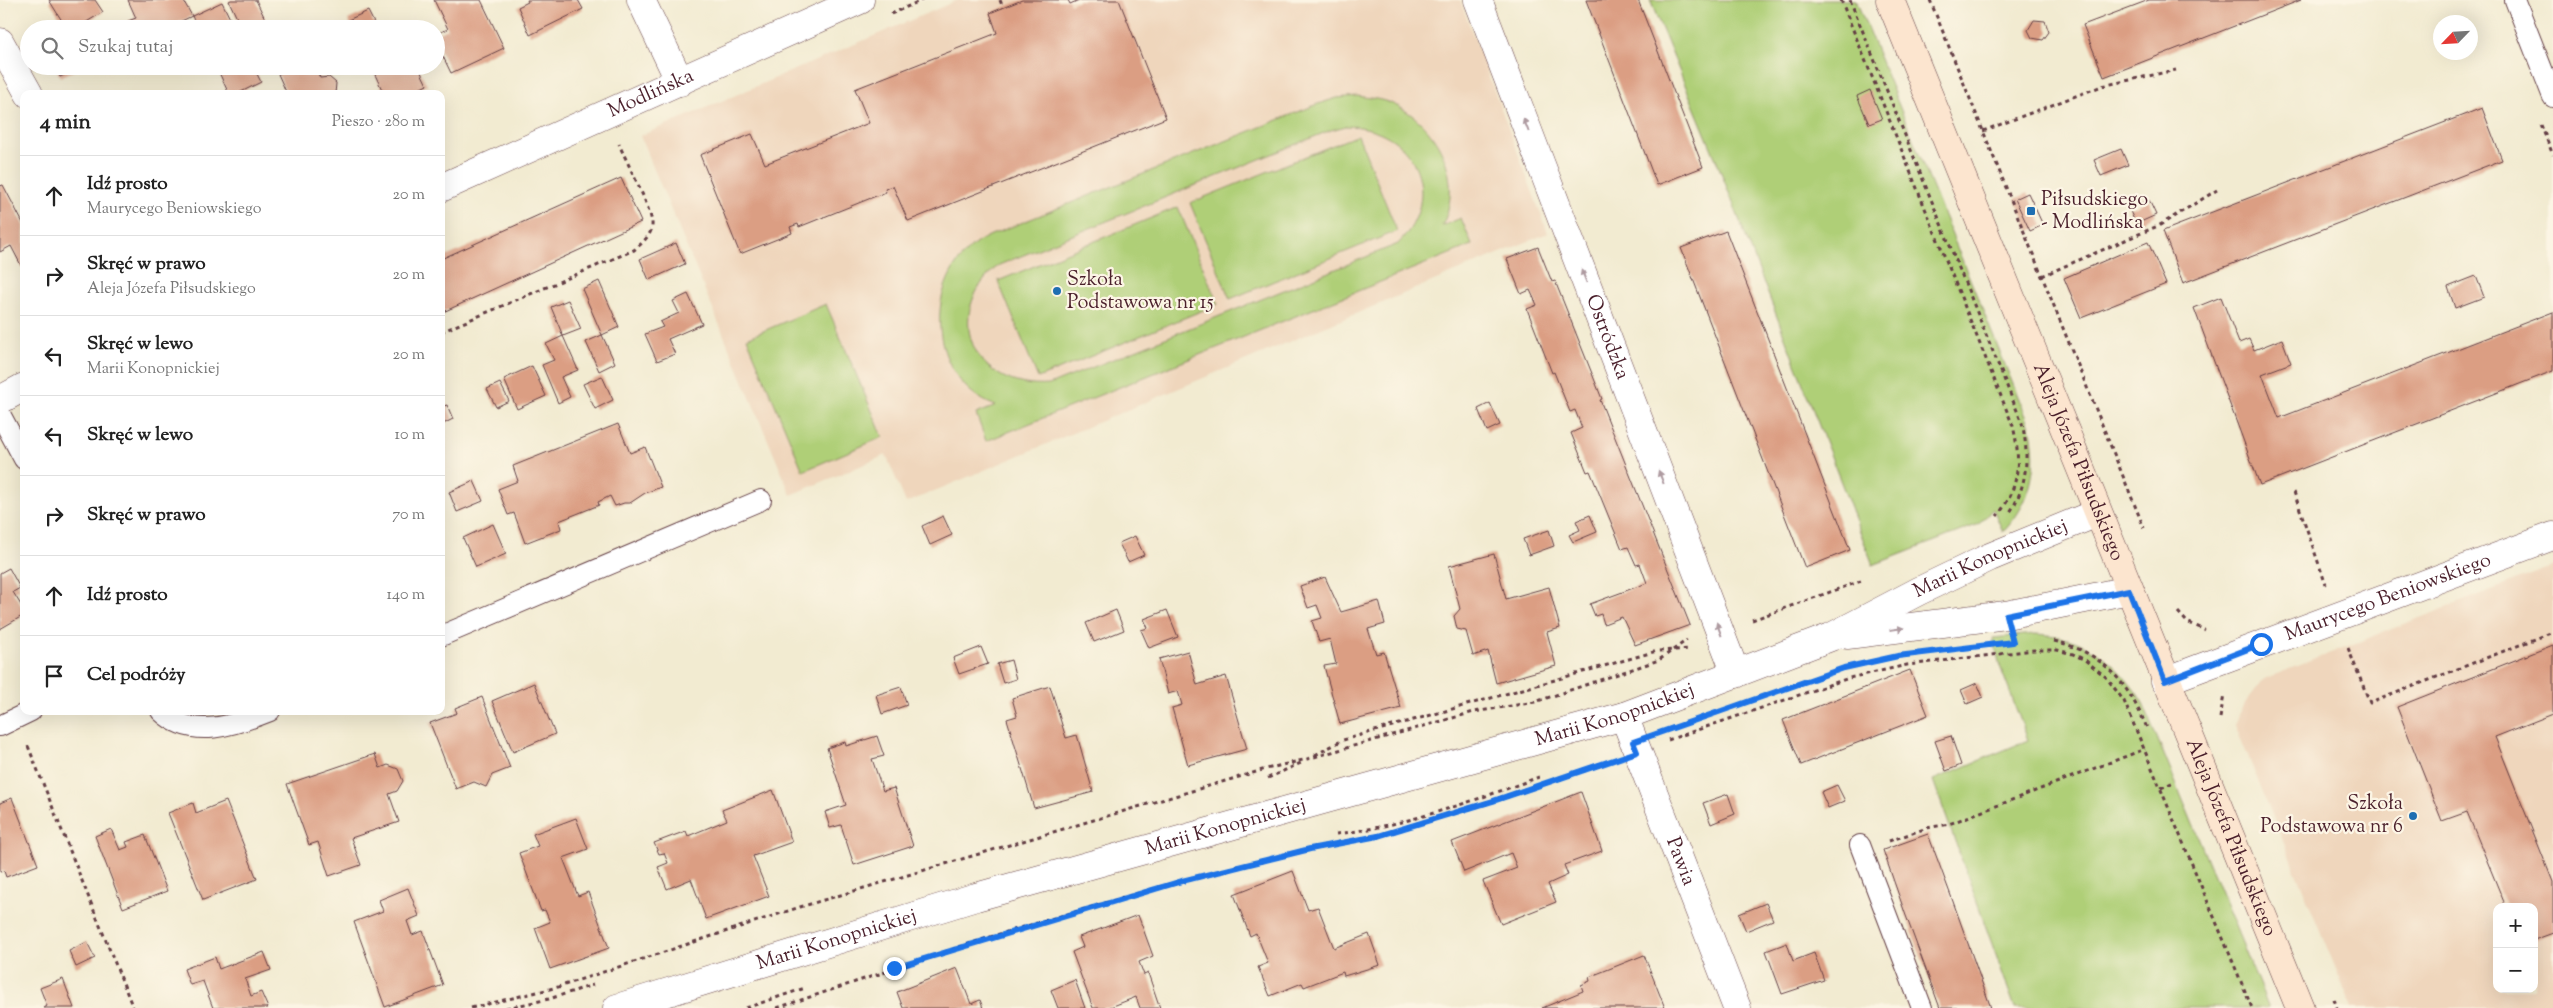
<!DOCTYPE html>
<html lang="pl">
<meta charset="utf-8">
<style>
:root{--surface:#fff;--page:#f6f6f6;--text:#222;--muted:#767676;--line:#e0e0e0}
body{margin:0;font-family:"Sorts Mill Goudy",serif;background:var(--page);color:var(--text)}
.controls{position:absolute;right:15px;bottom:15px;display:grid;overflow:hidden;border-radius:10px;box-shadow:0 5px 20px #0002}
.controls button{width:45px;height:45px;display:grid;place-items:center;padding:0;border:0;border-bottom:1px solid var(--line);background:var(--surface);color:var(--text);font:25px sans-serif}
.compass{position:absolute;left:2433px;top:15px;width:45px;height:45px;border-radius:50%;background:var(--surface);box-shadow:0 5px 20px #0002;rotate:245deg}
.stop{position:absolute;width:15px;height:15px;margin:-11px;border:4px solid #1a73e8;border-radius:50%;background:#fff}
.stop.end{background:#1a73e8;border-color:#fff;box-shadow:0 1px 5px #0008}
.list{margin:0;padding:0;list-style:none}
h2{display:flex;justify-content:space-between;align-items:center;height:65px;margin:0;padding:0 20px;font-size:21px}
h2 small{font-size:16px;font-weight:400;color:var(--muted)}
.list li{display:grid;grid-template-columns:32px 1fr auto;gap:15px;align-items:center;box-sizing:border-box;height:80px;padding:0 20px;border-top:1px solid var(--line)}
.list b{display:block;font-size:19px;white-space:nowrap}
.list p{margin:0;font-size:16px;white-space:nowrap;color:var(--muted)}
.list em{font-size:16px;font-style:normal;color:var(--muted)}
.icon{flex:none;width:28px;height:28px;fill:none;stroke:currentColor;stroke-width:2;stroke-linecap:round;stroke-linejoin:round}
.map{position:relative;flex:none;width:2553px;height:1008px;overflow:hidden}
.search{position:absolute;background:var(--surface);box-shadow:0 5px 20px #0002;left:20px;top:20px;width:425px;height:55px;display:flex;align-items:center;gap:12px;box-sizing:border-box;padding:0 18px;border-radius:28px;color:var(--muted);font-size:19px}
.panel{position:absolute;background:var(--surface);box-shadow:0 5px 20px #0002;left:20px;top:90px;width:425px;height:625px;border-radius:10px}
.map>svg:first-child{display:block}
</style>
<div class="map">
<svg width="2553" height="1008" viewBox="0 0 2553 1008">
<rect width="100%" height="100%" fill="#fcf5e5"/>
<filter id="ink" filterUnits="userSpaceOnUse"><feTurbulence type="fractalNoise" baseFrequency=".02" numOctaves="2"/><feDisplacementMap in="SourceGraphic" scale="10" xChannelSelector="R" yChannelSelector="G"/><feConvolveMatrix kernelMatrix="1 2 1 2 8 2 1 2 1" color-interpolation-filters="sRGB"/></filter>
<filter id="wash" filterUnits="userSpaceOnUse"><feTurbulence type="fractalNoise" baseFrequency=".0096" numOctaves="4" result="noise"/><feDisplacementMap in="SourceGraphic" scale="20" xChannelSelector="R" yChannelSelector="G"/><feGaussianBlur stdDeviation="1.12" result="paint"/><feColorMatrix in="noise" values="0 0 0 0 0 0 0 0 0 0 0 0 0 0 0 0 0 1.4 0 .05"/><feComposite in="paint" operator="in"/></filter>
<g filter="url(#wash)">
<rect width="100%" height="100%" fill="#f2ebd1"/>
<g fill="#efd6bc" fill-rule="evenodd">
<polygon points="958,0 1460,0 1548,233 906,503 886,455 791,495 640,136"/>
<path d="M2553 566V1008H2352L2235 725 2242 707 2264 679ZM2497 907H2534V989H2497Z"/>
</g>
<g fill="#afcf77" stroke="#7c7751" fill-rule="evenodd">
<path d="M1650 0H1856L2030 426C2039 466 2032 502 2003 532L1993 509 1979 524 1873 565 1719 167Z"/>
<path d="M1357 96C1370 98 1383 99 1395 105 1440 126 1464 181 1442 226L1461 218 1472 245 986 441 976 414 996 406C930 382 921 287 974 245 979 241 985 238 991 235L1318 104 1337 98ZM1346 126C1414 126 1446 195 1398 244L1049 385C974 391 939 314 999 265L1331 130Z"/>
<polygon points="1358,135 1397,231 1230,299 1190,203"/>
<polygon points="1178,207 1218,304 1038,378 998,281"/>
<polygon points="826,304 883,437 803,471 747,338"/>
<path d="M2035 634C2086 636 2113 659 2141 699L2269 1008H2015L1933 780 2028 740 2000 666 1993 638Z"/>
</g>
<g id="blocks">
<g fill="#db9e83">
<polygon points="49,0 95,0 103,12 75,29 67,29"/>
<polygon points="128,0 183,0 192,16 222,2 235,29 198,29 192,16 165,29 131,29 128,21 136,18"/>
<polygon points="231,0 256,0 270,29 242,29 229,1"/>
<polygon points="434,0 481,0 504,48 451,73 436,42 436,34 448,29"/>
<polygon points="527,0 578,0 583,9 530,35 518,7 528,2"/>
<polygon points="1022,0 1068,0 1070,4 1079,0 1119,0 1166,118 908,221 893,186 885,189 886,192 799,227 798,224 790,227 792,233 740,254 700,155 752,134 765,164 869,123 855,89 997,33 990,13"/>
<polygon points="1586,0 1638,0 1703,167 1657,185"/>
<polygon points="2149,0 2301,0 2104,77 2083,25"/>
<polygon points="368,11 377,29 353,29 348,20"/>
<polygon points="2034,20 2045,21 2049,32 2043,40 2032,38 2028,30"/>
<polygon points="55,66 83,66 60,77"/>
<polygon points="216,66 253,66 261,82 237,94 229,94"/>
<polygon points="296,66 315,66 320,78 329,77 336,83 335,94 287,94 278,74"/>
<polygon points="371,66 418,66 427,85 409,94 384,94"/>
<polygon points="1870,90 1882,119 1869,124 1857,96"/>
<polygon points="2482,108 2502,160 2183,283 2163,231"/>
<polygon points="2121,149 2128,165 2101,176 2094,160"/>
<polygon points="621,178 641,222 441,313 441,259"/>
<polygon points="3,185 24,225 24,271 11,246 0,252 0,186"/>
<polygon points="2028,193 2043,225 2030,231 2015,199"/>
<polygon points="2149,200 2156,215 2136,224 2129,209"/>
<polygon points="1726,231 1850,550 1805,568 1681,248"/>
<polygon points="2148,242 2166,284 2081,318 2064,278"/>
<polygon points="676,243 685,264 649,280 640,259"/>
<polygon points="1538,247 1552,282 1555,281 1593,376 1602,399 1600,400 1690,625 1635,645 1622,617 1604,624 1601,614 1595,616 1590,604 1647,583 1640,564 1636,565 1628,547 1622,549 1590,471 1587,472 1571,433 1582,428 1575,410 1570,412 1554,372 1552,373 1527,309 1537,305 1530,290 1521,294 1507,259"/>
<polygon points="2476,276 2484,297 2455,308 2448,287"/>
<polygon points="599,281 619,327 602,335 582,289"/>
<polygon points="688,294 702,324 668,339 675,354 657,361 645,334 663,327 660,322 679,313 673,301"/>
<polygon points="2221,297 2239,343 2249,339 2254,350 2282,339 2291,363 2262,374 2279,418 2553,312 2553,371 2260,485 2194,308"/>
<polygon points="568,300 581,329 563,336 578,370 561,377 570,397 558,403 542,365 554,360 546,344 563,336 551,307"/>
<polygon points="602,335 615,363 599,371 586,342"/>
<polygon points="532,366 546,396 517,409 504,379"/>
<polygon points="602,376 613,400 595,409 583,384"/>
<polygon points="500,383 509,401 496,407 487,389"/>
<polygon points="1490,403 1500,425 1487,431 1478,409"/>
<polygon points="447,405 453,419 441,425 441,407"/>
<polygon points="618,424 630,453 645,447 661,487 645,493 630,503 624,503 615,506 610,496 598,502 599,505 559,521 561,529 525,543 514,513 508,515 498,489 518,481 513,466"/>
<polygon points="474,481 483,501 457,512 449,492"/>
<polygon points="1590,515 1597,532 1573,542 1569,535 1580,530 1576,521"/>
<polygon points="943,516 952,535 930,545 922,526"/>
<polygon points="493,524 506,554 476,567 463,538"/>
<polygon points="1549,530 1554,546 1529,555 1523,539"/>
<polygon points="1135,536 1144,555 1128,562 1119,543"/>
<polygon points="1494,554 1506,599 1549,587 1560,628 1547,632 1556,666 1496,683 1488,651 1473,656 1466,631 1457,629 1454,616 1460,609 1449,566"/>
<polygon points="9,568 20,588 13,592 24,610 24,615 0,629 0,573"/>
<polygon points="1325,577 1341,612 1379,601 1385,624 1368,629 1376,654 1384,652 1401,708 1340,724 1324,666 1336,664 1330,639 1319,642 1312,621 1322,618 1317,605 1308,608 1300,586"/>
<polygon points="1116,610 1124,630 1094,642 1086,623"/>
<polygon points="1167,610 1178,637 1149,648 1141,630 1148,628 1144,619"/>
<polygon points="2553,645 2553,714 2495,737 2553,882 2553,933 2534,940 2534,907 2506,907 2467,812 2442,821 2397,707"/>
<polygon points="981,647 988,664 959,674 953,658"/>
<polygon points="1188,651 1197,685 1226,676 1247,749 1188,765 1172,708 1182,705 1178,691 1168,694 1159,659"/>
<polygon points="1011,660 1016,679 1003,683 997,664"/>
<polygon points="1910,670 1928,715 1801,765 1783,720"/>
<polygon points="534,683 555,734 513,752 492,701"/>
<polygon points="1977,683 1983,697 1967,704 1961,690"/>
<polygon points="1050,686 1066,738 1077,735 1093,792 1034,808 1007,719 1017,716 1012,698"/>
<polygon points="901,687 907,705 882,714 876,695"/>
<polygon points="482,697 510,768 492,775 486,787 474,782 456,789 430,723 457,713 455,708"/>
<polygon points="877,736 884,756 872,759 883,791 894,788 913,846 854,865 841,825 830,828 825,812 846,805 827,748 845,742 846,746"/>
<polygon points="1951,736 1961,765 1946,771 1935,741"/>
<polygon points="375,754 380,768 388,765 398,769 403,781 397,791 389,794 399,822 351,838 361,865 329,876 318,842 309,845 287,784"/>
<polygon points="1837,785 1845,801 1828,808 1821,792"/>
<polygon points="773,790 792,842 753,856 769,896 706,919 691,879 667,889 658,867 668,863 664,853 659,854 654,843 686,831 688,836 727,820 722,810"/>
<polygon points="1581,792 1602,851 1564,865 1568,875 1548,884 1556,902 1501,924 1483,881 1517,868 1511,853 1464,872 1452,842"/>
<polygon points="1728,794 1735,814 1711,824 1703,803"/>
<polygon points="12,798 38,865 6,877 4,871 0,872 0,803"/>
<polygon points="226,801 257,879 203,900 168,813 193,803 196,813"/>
<polygon points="576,818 588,849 563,858 578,896 588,892 609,948 550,969 535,928 550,922 545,910 541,911 519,853 538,846 533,834"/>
<polygon points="111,829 120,850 128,847 126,842 145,835 167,891 123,908 95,836"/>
<polygon points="1928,834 1951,896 1991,1008 1940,1008 1905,913 1883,850"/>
<polygon points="1293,871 1308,910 1318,907 1334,948 1369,934 1380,965 1344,976 1343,972 1304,987 1302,983 1270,996 1258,967 1268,963 1256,933 1250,936 1234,894"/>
<polygon points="408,888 419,916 407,921 412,935 423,931 443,985 385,1007 354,922 383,911 379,900"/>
<polygon points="1766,903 1773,920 1746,931 1739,914"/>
<polygon points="1138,915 1153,956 1139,962 1144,975 1148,973 1160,1008 1140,1008 1136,997 1108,1008 1093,1008 1072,952 1083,947 1079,937"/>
<polygon points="87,942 95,958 76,967 69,951"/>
<polygon points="1787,943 1793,961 1814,953 1824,980 1782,994 1766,951"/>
<polygon points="264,952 271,970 245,979 251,996 261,992 268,1008 213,1008 203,981 190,985 184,969 215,957 219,969"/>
<polygon points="1644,955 1665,1008 1542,1008 1583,991 1581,985 1590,981 1589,977"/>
<polygon points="957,968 971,1004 980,1000 983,1008 903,1008 897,992"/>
<polygon points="63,979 74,1008 44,1008 47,1006 40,988"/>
<polygon points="1075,980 1085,1008 1058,1008 1051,990"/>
</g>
</g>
</g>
<g filter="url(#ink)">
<use href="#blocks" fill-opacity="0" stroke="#633e44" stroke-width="1"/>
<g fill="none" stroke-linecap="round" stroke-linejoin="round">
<defs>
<g id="service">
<polyline points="2515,0 2553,97"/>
<polyline points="0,414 24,459"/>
<polyline points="441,636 761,500"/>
<path d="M161 711C192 741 235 725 270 711"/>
<polyline points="0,726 31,711"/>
<polyline points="1860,845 1922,1008"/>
</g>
<g id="minor">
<polyline points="641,0 680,82"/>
<path id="s1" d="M1478 0 1736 674"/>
<polyline points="0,42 29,94"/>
<path id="s2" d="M441 188 860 0"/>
<polyline points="0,400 24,387"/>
<polyline points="1847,635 2006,615 2129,590"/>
<path id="s3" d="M2165 681 2553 536"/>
<path id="s4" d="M1624 716 1737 1008"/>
<path id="s5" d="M617 1008 976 897 1624 716 1831 637 1919 591 1990 557 2097 513"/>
</g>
<g id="secondary">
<path id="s6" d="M1890 0 2300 1008"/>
</g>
</defs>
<use href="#service" stroke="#633e44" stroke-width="22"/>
<use href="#minor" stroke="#633e44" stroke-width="29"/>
<use href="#secondary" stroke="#633e44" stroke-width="29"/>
<g stroke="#633e44" stroke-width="3" stroke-dasharray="4 4" stroke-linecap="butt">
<polyline points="1000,0 1003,8"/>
<path d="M1841 0 2013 426C2021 460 2020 488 1997 516"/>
<path d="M1850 0 2022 423C2029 454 2028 485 2010 512"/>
<polyline points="1930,0 2144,528"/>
<polyline points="891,14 922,0"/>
<polyline points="2541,125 2553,155"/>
<polyline points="1983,131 2102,86 2176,70"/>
<polyline points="2042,276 2160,225 2217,190"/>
<path d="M441 332 634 250C641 244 651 236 652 226 654 213 625 159 619 144"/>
<polyline points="2294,492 2326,585"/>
<polyline points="2178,612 2187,622 2205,630"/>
<polyline points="1752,620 1861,581"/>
<path d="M2054 641C2103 652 2128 683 2147 728"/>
<polyline points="2348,648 2370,703 2553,632"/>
<polyline points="2220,718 2224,695"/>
<polyline points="1668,740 1849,678 1907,665 2034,650 2057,650 2073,654 2085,660 2106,677 2124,701 2252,1008"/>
<polyline points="28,746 133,1008"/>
<polyline points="1315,755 1343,740 1657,651 1690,649"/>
<polyline points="1268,778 1303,762"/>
<polyline points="2161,788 2174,782"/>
<path d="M1336 834C1405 826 1473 801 1539 777"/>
<polyline points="1889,841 1927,828 1949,824 2145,749"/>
<polyline points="2334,999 2337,1008"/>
<polyline points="471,1008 558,987 800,907 1266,769 1307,759 1474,712 1535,702 1659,660 1687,640"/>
<polyline points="506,1008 549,999 593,985"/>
<polyline points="746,1008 805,988"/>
<polyline points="777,1008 1000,934 1182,881 1310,849 1378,836 1493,801 1605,763"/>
</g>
<use href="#service" stroke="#fff" stroke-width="20"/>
<use href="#minor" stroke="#fff" stroke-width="28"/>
<use href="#secondary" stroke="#fce5cf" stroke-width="28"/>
</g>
<defs><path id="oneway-solid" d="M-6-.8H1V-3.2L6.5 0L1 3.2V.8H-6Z" transform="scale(1.25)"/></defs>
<g fill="#ae9aa0">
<use href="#oneway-solid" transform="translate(1526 125) rotate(-111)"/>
<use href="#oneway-solid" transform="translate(1584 276) rotate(-111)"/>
<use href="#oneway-solid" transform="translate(1661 477) rotate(-111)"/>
<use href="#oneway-solid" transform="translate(1719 629) rotate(-110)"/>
<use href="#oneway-solid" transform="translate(1897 629) rotate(-7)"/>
</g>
</g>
<g fill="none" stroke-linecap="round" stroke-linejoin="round" filter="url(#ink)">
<polyline stroke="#1a73e8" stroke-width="6" points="894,968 1182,881 1310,849 1378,836 1493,801 1637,752 1633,742 1844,668 1898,656 2013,642 2006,615 2129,590 2165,681 2261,644"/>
</g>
<g fill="#1f6fb2" stroke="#fcf5e5" stroke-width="2">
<rect x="2026" y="206" width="10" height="10" rx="2.5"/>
<circle cx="1057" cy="291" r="5"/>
<circle cx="2413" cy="816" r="5"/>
</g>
<g text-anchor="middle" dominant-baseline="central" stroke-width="4.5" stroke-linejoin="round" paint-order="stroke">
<g font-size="20" fill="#4a1f2b" stroke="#fcf5e5">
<text stroke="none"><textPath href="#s2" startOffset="230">Modlińska</textPath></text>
<text stroke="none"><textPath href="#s1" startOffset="361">Ostródzka</textPath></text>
<text stroke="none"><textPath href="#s6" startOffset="499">Aleja Józefa Piłsudskiego</textPath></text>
<text stroke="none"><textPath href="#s5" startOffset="1448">Marii Konopnickiej</textPath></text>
<text stroke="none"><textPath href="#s3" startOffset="238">Maurycego Beniowskiego</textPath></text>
<text stroke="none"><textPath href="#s5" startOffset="1040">Marii Konopnickiej</textPath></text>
<text stroke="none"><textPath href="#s5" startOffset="635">Marii Konopnickiej</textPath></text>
<text stroke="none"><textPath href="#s6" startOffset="904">Aleja Józefa Piłsudskiego</textPath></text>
<text stroke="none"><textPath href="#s4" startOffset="156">Pawia</textPath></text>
<text stroke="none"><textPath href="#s5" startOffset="230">Marii Konopnickiej</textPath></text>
</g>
<g font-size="20" fill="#4a1f2b" stroke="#fcf5e5" text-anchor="start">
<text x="2041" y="200">Piłsudskiego<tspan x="2041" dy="23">- Modlińska</tspan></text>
<text x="1067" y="280">Szkoła<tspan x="1067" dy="23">Podstawowa nr 15</tspan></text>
<text x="2403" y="804" text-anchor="end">Szkoła<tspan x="2403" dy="23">Podstawowa nr 6</tspan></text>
</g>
</g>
</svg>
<div class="controls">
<button>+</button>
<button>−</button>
</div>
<svg class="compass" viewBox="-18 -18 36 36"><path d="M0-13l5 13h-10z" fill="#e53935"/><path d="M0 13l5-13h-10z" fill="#767676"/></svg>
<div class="stop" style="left:2261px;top:644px"></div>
<div class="stop end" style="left:894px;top:968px"></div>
<div class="search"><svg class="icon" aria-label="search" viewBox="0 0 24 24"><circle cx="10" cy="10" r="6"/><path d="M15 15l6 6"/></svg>Szukaj tutaj</div>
<section class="panel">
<h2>4 min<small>Pieszo · 280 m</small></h2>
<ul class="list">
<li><svg class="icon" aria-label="ahead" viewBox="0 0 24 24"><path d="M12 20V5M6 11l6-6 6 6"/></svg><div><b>Idź prosto</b><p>Maurycego Beniowskiego</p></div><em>20 m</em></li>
<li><svg class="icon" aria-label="right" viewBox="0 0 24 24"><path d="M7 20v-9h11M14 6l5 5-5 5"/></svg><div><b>Skręć w prawo</b><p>Aleja Józefa Piłsudskiego</p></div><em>20 m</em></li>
<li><svg class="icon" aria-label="left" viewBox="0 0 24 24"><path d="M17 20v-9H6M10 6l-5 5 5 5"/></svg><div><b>Skręć w lewo</b><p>Marii Konopnickiej</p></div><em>20 m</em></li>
<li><svg class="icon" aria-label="left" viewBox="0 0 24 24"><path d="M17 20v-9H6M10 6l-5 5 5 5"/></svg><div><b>Skręć w lewo</b></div><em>10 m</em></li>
<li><svg class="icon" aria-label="right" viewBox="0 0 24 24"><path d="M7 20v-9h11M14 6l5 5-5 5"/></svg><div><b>Skręć w prawo</b></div><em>70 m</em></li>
<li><svg class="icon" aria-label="ahead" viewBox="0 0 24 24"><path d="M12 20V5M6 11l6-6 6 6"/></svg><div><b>Idź prosto</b></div><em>140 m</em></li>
<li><svg class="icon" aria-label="arrive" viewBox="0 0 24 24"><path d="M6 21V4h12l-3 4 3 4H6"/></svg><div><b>Cel podróży</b></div></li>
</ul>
</section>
</div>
